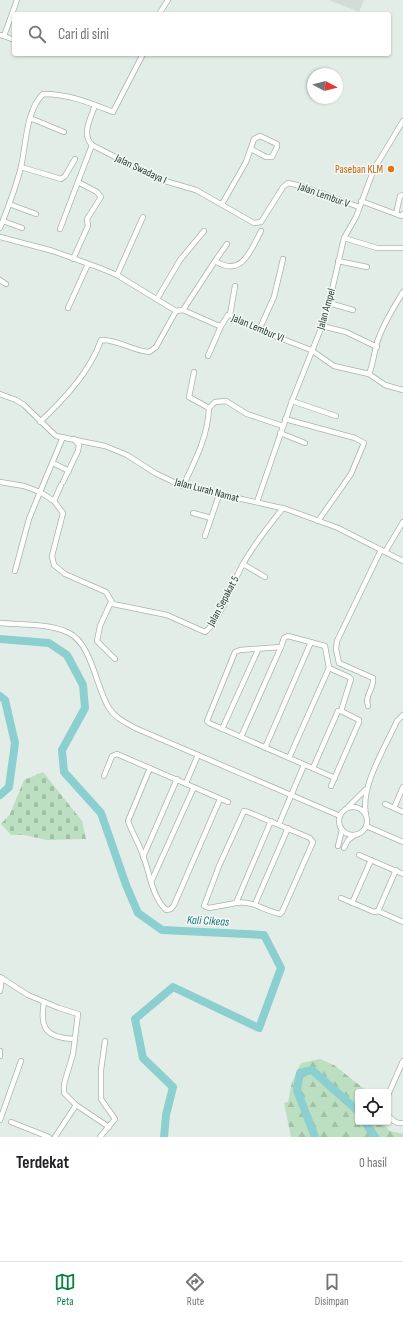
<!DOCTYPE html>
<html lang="id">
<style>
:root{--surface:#fff;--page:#f2f2f2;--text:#202124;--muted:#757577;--line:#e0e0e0;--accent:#0b8043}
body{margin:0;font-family:"Sofia Sans Condensed",sans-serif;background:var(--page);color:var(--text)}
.controls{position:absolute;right:12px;bottom:12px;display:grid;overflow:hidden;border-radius:4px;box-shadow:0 1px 3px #0004}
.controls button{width:36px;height:36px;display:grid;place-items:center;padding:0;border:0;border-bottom:1px solid var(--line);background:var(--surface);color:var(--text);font:20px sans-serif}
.compass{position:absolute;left:307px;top:68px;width:36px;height:36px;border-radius:50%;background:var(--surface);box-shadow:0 1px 3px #0004;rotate:97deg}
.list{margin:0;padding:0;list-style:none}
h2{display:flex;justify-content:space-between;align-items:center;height:52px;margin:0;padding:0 16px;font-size:17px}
h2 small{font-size:13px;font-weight:400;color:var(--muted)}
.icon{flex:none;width:22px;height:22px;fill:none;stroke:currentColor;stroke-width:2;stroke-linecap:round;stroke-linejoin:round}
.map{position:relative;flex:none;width:403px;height:1137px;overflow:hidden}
.search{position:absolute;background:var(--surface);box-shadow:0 1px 3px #0004;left:12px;right:12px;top:12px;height:44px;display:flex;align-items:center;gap:10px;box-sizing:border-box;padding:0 14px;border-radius:4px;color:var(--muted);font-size:15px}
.sheet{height:124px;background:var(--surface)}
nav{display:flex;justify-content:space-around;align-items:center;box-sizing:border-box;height:56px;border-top:1px solid var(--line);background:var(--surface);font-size:11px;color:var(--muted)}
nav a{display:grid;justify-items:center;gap:2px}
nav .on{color:var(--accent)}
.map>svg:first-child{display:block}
</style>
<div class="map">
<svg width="403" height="1137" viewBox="0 0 403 1137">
<defs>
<pattern id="forest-firs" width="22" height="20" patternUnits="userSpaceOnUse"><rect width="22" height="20" fill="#bcdec1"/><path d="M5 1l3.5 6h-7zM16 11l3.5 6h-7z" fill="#a1c0a6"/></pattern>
<pattern id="cemetery-stones" width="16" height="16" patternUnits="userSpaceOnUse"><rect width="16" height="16" fill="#bcdec1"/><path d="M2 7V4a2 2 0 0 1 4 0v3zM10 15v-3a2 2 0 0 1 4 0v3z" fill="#a1c0a6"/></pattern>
</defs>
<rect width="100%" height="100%" fill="#e3ede7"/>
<polygon fill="#d1ddd6" points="329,0 364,0 359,12"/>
<polygon fill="url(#forest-firs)" points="320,1059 334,1065 368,1092 358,1092 358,1122 381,1122 390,1131 403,1134 403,1137 291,1137 284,1103 288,1102 292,1082 301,1063"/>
<polygon fill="url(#cemetery-stones)" points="43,772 82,821 86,839 47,840 24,835 11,835 1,824 10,814 24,780"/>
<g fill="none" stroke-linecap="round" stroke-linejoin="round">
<g stroke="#8ccfd1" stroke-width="8">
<polyline points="0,639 49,643 67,655 83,685 85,708 62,750 64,772 101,813 126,885 138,913 162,930 264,935 281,968 259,1028 173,987 135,1019 143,1058 173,1087 166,1115 164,1137"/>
<polyline points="0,696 5,700 15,743 9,787 0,795"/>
<polyline points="365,1122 375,1137"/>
<polyline points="315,1137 297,1090 300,1073 312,1070 358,1111"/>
</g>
<defs>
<g id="minor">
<polyline points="159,14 168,0"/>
<polyline points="0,35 4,36 17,0"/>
<polyline points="4,36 14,40"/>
<path d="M95 105C91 118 81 134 92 145L158 179 196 190 254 223 261 222 283 187 288 183 301 186 359 207"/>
<polyline points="30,118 64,132"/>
<polyline points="21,167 61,179 65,176 75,159"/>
<polyline points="361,201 396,214 400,196 403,195"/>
<polyline points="9,204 36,214"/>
<polyline points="222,204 246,162 254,139 260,136 277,144 277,147 272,157 266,157 251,149"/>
<polyline points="396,214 401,216 403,214"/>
<polyline points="3,221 22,228"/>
<path d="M0 228C8 208 16 187 21 167 26 145 26 110 43 94 69 94 90 103 113 112L143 54"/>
<polyline points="60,229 92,145"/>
<polyline points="0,237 53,251 100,268 117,275 176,311"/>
<polyline points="344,238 377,248 403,248"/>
<polyline points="73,259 88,226 87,219 101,197 97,192 78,182"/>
<polyline points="215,261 227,244"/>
<polyline points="338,261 367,267"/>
<polyline points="117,275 143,217"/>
<polyline points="0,280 6,284"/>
<polyline points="157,299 180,260 204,231"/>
<polyline points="329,303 353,310"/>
<polyline points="68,308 88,264"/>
<path d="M183 310 215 261C242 278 251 250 261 231"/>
<polyline points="230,315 235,286"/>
<polyline points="322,326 346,332 377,347"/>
<polyline points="259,330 274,297 283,259"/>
<polyline points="208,356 221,326"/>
<path d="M369 374C374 362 374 349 379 337 385 321 394 307 403 292"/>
<polyline points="0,394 16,400 24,405 56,436 105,446 127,455 155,473 180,485 286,509 338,528 403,561"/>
<polyline points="292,401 336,416"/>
<polyline points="209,408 215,402 226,401 247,414 283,426"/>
<polyline points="285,419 355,438 364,443 351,474 318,521"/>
<path d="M40 422C64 399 90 372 101 340 117 339 133 351 149 352L156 347 176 311 183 310 217 325 221 326 228 315H230L259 330 311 350 334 366 369 374 385 385 403 390"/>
<polyline points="280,433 305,443"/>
<path d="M63 437 40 492 54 501 63 513 52 556 54 565 65 574 106 592 113 604 167 615 205 632C220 621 233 581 243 564 254 544 269 526 283 508"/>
<polyline points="55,464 69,471"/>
<polyline points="0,482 24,486 40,492 29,519 15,571"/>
<polyline points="63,482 78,451 79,445 74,439"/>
<path d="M183 486C195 461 208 436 209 408L189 397 194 372"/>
<polyline points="54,501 61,485"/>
<polyline points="257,502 292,401 322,326 329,303 344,238 356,217 374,169 403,121"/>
<polyline points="193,513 211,518"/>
<polyline points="205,536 219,495"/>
<polyline points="385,552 403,522"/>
<polyline points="243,564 265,577"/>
<polyline points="111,602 100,626 97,641 115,659"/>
<path d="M0 623C22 625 49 623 69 633 92 644 96 688 109 708 115 718 125 722 135 728L340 816"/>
<polyline points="329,668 349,677 351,679 341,711"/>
<path d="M368 706C364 695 375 688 373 678L339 663 336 649 337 641 381 550"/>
<polyline points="222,729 258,650"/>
<polyline points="241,737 281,647"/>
<polyline points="265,748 311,642"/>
<polyline points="289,758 329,668 325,646 288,636 284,638 281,647 240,650 235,652 207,721 209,723 335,778"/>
<path d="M150 768 128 821C132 832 138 842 142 853 150 872 151 895 166 910L171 909 174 905 220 799"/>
<polyline points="313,768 338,711 341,711 359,720 359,722 331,786"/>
<polyline points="104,776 112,756 117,754 228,802"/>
<polyline points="186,783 198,755"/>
<polyline points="385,804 403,812"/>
<circle cx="353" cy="821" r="14"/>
<polyline points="348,807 365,790"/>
<polyline points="394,808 403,787"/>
<path d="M366 815C360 786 385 748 397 721L403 715"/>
<polyline points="279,824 304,765"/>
<polyline points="366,826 403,842"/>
<polyline points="338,846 342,830"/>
<polyline points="344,848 348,840 355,835"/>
<polyline points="359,855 403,874"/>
<polyline points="143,857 177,779"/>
<polyline points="151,882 194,787"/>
<polyline points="341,898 374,912 378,911 403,922"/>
<path d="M236 903 209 908 204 906 219 866 244 811 248 812 310 838 313 842 282 912 280 914C264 911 253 900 236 903L271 821"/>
<polyline points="352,903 371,860"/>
<polyline points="255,904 288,828"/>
<polyline points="378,911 396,870"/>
<polyline points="0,977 28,995 59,1008 78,1014 73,1054 64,1084 64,1093 76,1105 109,1127"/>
<polyline points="0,991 2,978"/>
<path d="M44 1002C39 1029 47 1038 75 1039"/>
<polyline points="0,1051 0,1056"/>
<polyline points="388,1095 403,1061"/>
<path d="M388 1115C392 1120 396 1124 403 1123"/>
<polyline points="0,1120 21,1061"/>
<polyline points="11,1122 49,1137"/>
<polyline points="55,1137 76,1105"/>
<polyline points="100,1137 115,1119 101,1099 101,1070 105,1041"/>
</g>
</defs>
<use href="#minor" stroke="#a6b5ad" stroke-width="6"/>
<use href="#minor" stroke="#fff" stroke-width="4.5"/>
</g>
<circle fill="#e8710a" stroke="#f4f9f6" stroke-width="1.5" cx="391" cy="169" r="4"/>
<g text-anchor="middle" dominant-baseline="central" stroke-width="3" stroke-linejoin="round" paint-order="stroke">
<g font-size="11" fill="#233e33" stroke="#f4f9f6">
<text transform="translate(141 169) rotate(25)">Jalan Swadaya I</text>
<text transform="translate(324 195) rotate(20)">Jalan Lembur V</text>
<text transform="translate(326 309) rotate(-74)">Jalan Ampel</text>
<text transform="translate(258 328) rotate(23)">Jalan Lembur VI</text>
<text transform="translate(207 490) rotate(15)">Jalan Lurah Namat</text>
<text transform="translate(223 601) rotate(-62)">Jalan Sepakat 5</text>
</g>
<g font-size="11" fill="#c56008" stroke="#f4f9f6" text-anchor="end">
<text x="383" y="169">Paseban KLM</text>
</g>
<g font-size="12" font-style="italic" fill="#1d767a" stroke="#f4f9f6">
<text transform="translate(208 921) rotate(3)">Kali Cikeas</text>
</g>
</g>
</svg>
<div class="controls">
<button><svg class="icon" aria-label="locate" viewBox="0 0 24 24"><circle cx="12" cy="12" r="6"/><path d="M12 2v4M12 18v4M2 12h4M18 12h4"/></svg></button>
</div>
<svg class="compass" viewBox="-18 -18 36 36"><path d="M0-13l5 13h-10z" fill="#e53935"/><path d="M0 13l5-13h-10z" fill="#757577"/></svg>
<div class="search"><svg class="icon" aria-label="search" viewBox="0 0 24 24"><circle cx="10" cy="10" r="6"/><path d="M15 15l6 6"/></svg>Cari di sini</div>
</div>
<section class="sheet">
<h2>Terdekat<small>0 hasil</small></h2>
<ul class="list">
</ul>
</section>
<nav>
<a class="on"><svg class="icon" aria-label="map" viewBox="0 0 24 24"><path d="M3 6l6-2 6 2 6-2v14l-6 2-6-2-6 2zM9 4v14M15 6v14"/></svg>Peta</a>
<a><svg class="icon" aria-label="directions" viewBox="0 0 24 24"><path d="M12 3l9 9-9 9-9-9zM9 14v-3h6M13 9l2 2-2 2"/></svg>Rute</a>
<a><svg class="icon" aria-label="saved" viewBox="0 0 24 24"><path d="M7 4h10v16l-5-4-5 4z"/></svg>Disimpan</a>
</nav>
